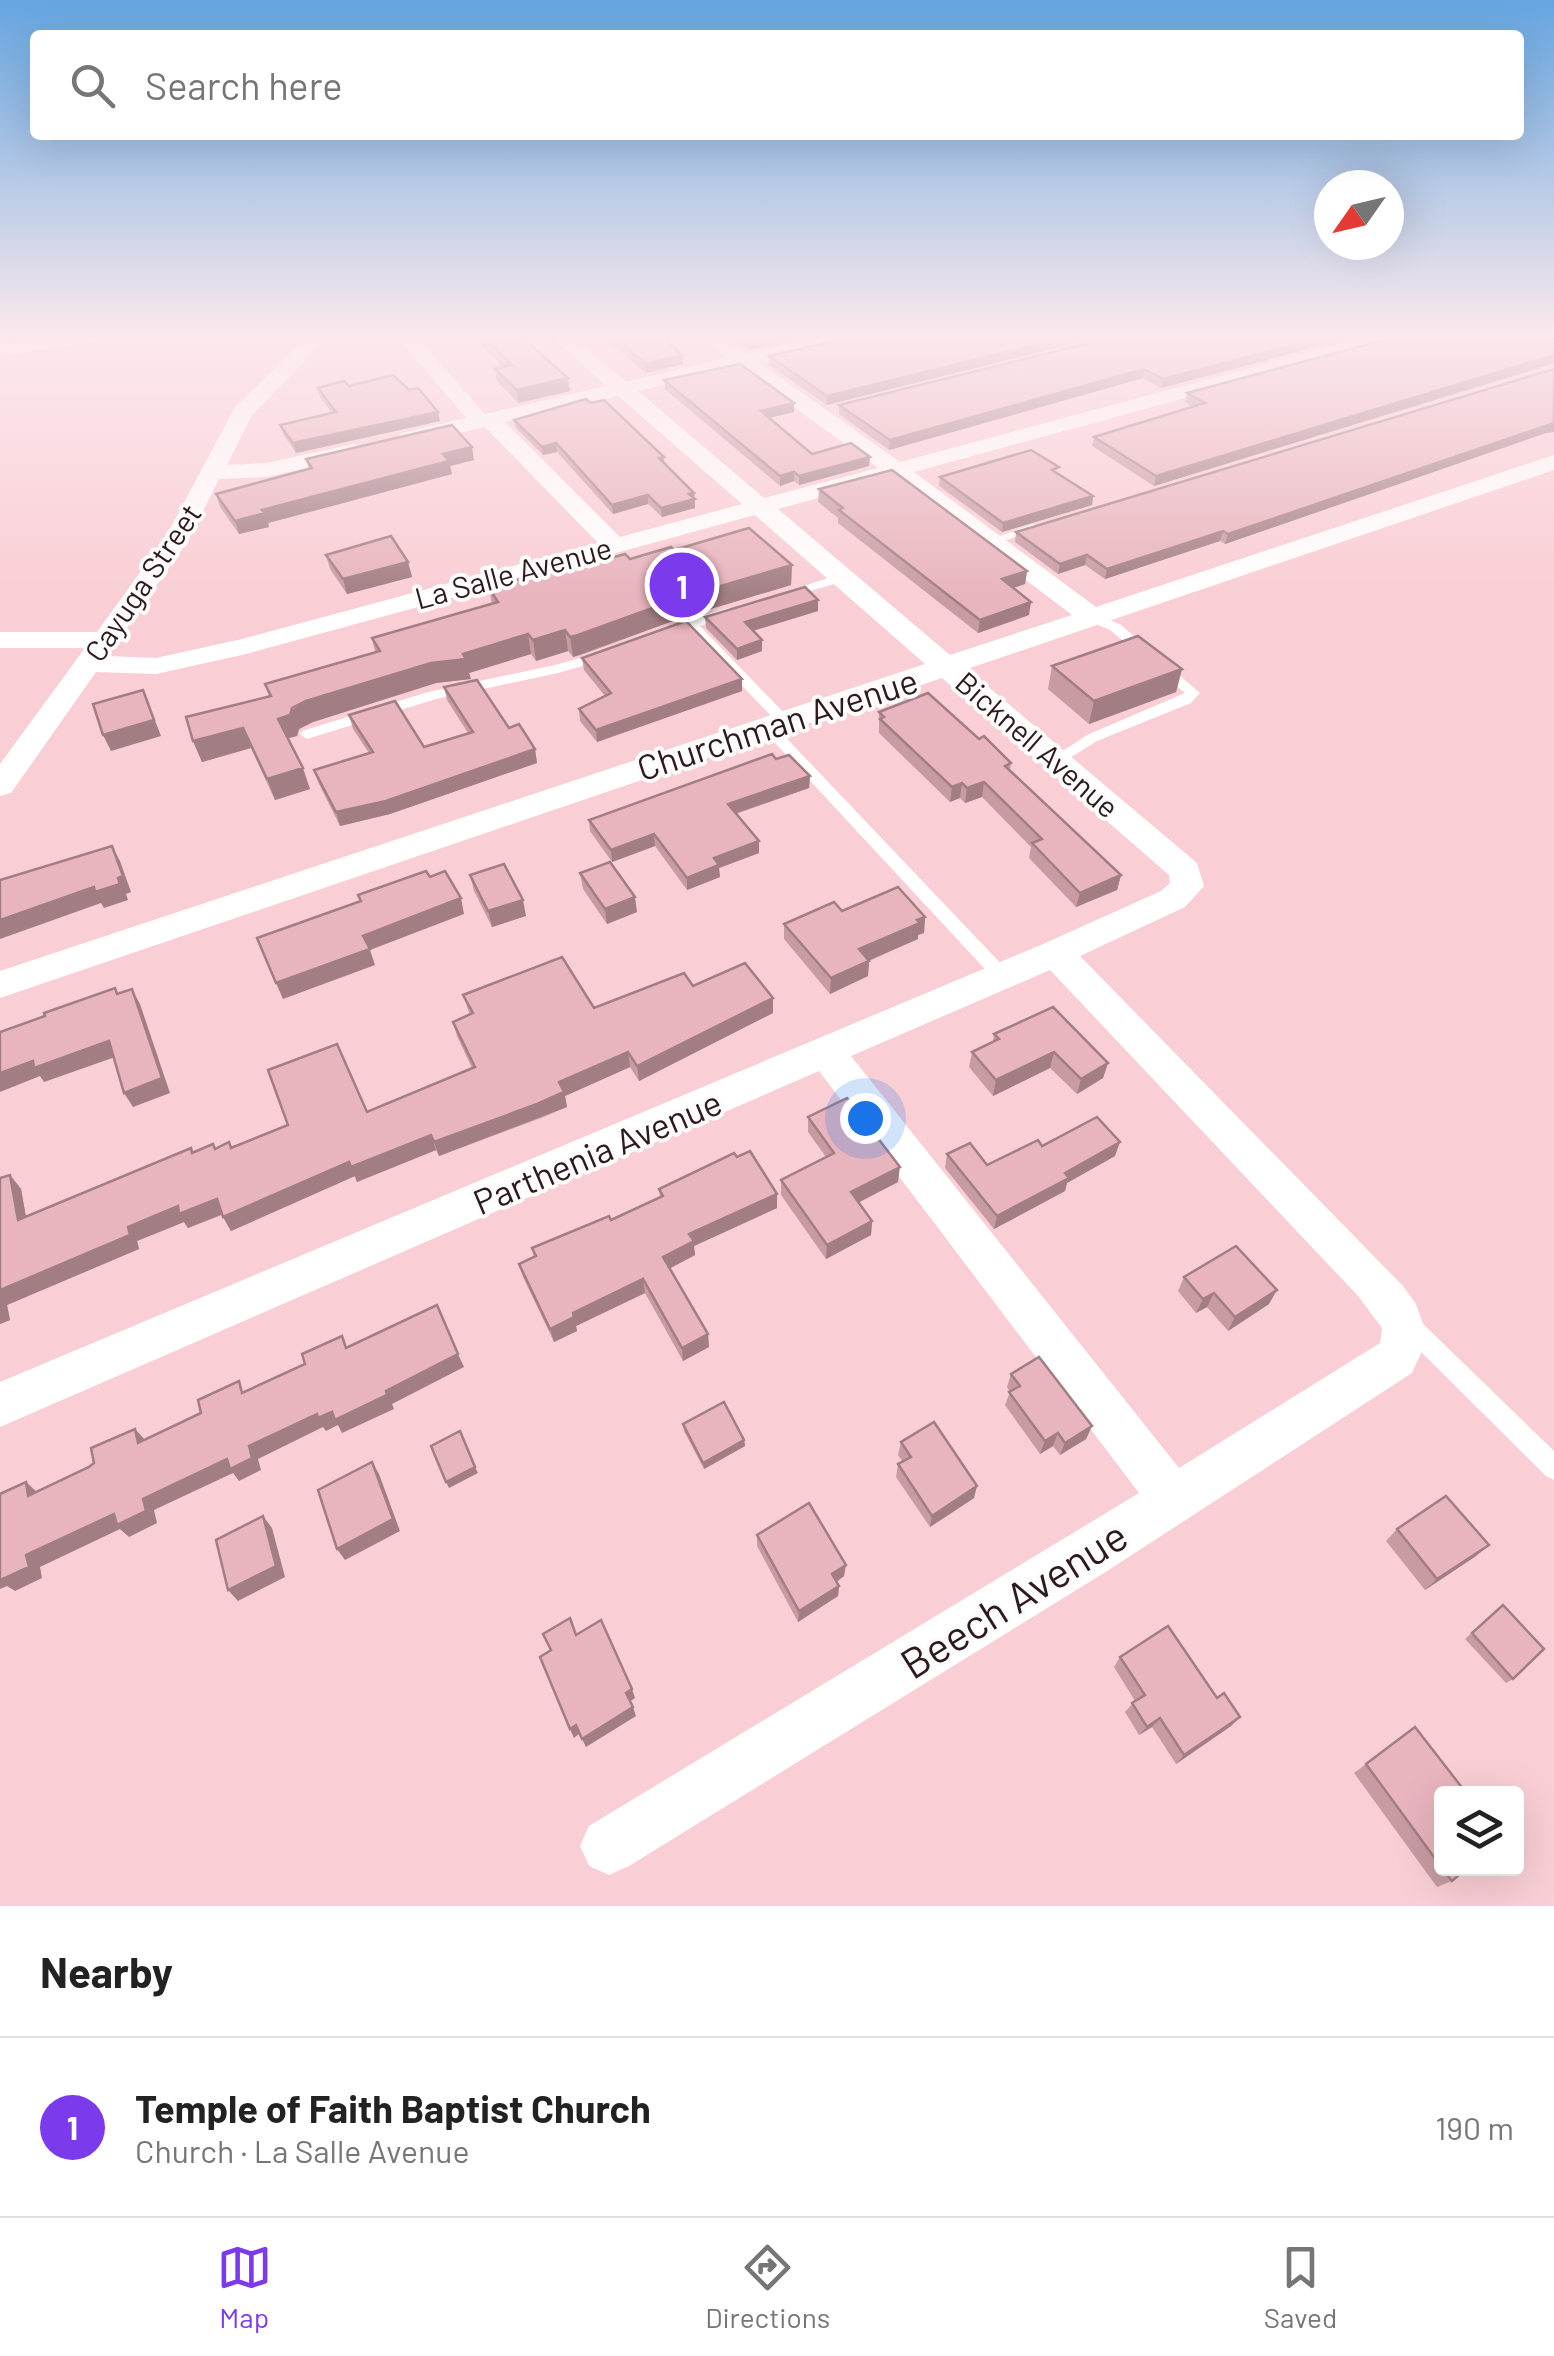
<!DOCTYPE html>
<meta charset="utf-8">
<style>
:root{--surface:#fff;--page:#f2f2f2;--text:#222;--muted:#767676;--line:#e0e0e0;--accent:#7c3aed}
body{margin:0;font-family:Barlow,sans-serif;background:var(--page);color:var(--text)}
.controls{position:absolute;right:30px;bottom:30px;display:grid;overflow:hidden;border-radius:10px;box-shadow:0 10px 40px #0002}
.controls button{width:90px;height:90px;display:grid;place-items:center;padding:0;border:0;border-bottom:2px solid var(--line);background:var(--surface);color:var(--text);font:50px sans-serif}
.compass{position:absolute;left:1314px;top:170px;width:90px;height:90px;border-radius:50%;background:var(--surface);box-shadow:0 10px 40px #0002;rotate:236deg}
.you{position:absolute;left:865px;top:1118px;width:35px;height:35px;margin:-25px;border:8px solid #fff;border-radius:50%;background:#1a73e8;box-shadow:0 0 0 15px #1a73e833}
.badge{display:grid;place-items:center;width:65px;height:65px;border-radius:50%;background:var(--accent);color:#fff;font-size:32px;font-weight:700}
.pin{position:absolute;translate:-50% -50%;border:5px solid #fff;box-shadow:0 2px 10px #0006}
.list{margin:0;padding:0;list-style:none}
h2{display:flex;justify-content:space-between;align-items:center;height:130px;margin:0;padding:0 40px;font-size:42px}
h2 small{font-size:32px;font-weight:400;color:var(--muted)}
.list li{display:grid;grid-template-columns:65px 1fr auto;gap:30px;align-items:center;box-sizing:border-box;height:180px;padding:0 40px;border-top:2px solid var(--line)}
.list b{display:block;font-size:38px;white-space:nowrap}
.list p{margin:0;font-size:32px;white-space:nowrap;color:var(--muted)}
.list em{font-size:32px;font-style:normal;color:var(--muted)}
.icon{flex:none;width:55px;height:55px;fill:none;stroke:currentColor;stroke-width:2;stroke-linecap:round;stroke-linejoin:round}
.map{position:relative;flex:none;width:1554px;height:1906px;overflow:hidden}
.search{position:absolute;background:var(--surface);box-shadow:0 10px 40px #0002;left:30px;right:30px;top:30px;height:110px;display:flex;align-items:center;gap:25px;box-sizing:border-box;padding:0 35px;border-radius:10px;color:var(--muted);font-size:38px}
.sheet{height:310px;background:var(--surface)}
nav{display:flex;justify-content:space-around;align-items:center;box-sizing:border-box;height:140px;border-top:2px solid var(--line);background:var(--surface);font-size:28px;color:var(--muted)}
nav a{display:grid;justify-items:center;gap:5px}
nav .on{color:var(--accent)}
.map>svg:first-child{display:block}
</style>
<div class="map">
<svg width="1554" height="1906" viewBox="0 0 1554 1906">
<rect width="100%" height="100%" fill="#f9ced5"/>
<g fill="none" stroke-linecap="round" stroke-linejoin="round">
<g fill="#fff" fill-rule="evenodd">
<polygon points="1033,524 1043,527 993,545 983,542"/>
<polygon points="843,573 849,577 848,580 786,598 780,594"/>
<polygon points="728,608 733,609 733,615 700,626 788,717 788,723 778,723 688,630 667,637 660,633 685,621"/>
<polygon points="1092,613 1120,624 1200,693 1191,703 1097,741 1057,766 1052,764 1049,761 1052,758 1087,735 1185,693 1110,630 1087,620 1087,614"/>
<polygon points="605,651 612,655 610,658 558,673 436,699 307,739 300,734 302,731 428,692 555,665"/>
<polygon points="767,722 772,723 1008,971 1011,976 1008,981 996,981 762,729 760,726"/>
<polygon points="1411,1317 1419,1320 1554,1451 1554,1480 1546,1476 1403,1334 1400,1327 1403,1320"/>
</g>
<g fill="#fff" fill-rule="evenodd">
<polygon points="71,334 118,334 108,340 0,356 0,344"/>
<path d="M310 334H331L252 415 227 465 266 463 354 444 365 451 362 456 266 477 219 479 189 539 107 656 156 658 242 639 598 543 485 427 409 445 401 443 398 438 401 433 466 418 395 334H414L485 414 606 386 549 334H569L626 382 727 358 697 334H718L747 354 835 334H868L866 338 760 363 900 462 1377 334H1407L1405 338 914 472 1096 607 1554 455V470L967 669 1197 863 1204 886 1185 907 1080 956 1403 1286 1416 1304 1428 1338 1412 1373 1104 1573 629 1866 609 1875 589 1866 580 1846 589 1826 1139 1493 819 1071 0 1427V1382L1043 944 1161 891 1170 883 1169 875 942 678 0 998V971L925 664 755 515 246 654 156 674 96 672 11 793 0 796V764L85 648H0V632H97L165 538 235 407ZM740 368 878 468 764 498 638 391ZM618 396 742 504 620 537 505 422ZM892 478 1072 615 950 655 778 509ZM1050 970 1358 1296 1382 1328 1380 1343 1179 1468 851 1056Z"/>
</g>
</g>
<g fill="#c89ba3">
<polygon points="480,334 568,378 570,391 518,403 497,381 495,369 503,367 482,346"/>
<polygon points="599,334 658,334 683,355 683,364 646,373"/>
<polygon points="725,334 821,334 748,350"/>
<polygon points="864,334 827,405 769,365 769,356"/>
<polygon points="1126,334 1364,334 1161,388 1143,378 889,450 839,414 839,405"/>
<polygon points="1554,334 1554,364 1154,486 1092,446 1094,437 1193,407 1185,402 1187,393"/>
<polygon points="1554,369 1554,432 1546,433 1225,544 1220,541 1105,579 1085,565 1058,574 1015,542 1016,532"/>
<polygon points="664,380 794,403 794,412 769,418 812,454 869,466 799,485 794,481 780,486 665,389"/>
<polygon points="349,386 409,390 440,421 296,453 283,434 280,425 332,413 320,397 318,388"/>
<polygon points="514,420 664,457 664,463 694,493 695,508 662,517 648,504 613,514 557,452 543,455 516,428"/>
<polygon points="306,459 474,460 450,466 452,474 268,523 269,527 239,534 220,507 216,494 309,469"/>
<polygon points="1058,473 1093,496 1092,505 1002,532 939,486 940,477"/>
<polygon points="819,489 1027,571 1025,584 1013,588 1029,615 978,633 838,523 838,518 818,502"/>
<polygon points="674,550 792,565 791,585 684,617 581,655 573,657 568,651 536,661 531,654 469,673 471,679 436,683 313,722 299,729 297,736 288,738 310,789 275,800 251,748 202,762 193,741 269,696 265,684 375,652 372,638 492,604 489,588"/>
<polygon points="326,555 408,562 412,577 347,594 330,569"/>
<polygon points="818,611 753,631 762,651 737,660 706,628 705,617"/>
<polygon points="582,658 742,679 742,691 597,742 580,721 579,709 605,696 584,670"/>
<polygon points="1052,666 1182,669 1176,692 1089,724 1048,689"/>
<polygon points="444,687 509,728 535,749 537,763 390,814 340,826 319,784 314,770 369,753 353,729 349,715 424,747 468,733 447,700"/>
<polygon points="879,712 979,739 1011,763 1010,770 1121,875 1117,890 1076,907 1029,858 1031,847 982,797 965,803 960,798 950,802 879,733"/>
<polygon points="776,759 810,776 809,788 736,814 759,841 759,853 719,868 720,877 687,890 655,846 612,862 590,831 589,820"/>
<polygon points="580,873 637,912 607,924 583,889"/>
<polygon points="470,875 526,916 492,927 474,891"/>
<polygon points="842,911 925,917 924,933 918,935 918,939 869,961 868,976 830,994 784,939 784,924"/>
<polygon points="693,986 773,998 773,1013 639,1081 630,1067 565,1096 567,1107 541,1118 439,1156 436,1150 357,1182 355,1176 231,1231 222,1215 188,1228 184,1222 137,1241 139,1249 7,1305 10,1320 0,1324 0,1178 10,1175 21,1189 26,1217 191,1148 194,1152 232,1147 367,1112 472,1068 457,1036 453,1022 470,1015 463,995 594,1008"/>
<polygon points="994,1034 1108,1063 1103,1078 1077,1094 1050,1068 993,1096 969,1067 972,1052 993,1042"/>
<polygon points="808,1117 898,1182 859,1202 872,1221 871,1235 826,1259 781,1195 781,1180 826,1157 808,1132"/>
<polygon points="1042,1146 1115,1156 1067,1183 1065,1191 994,1229 945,1168 947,1154 987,1165"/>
<polygon points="659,1189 777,1208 694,1246 695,1255 670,1268 708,1334 709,1347 683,1361 645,1293 576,1326 577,1331 554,1342 523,1277 519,1264 534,1257 532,1248 611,1220 660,1198"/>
<polygon points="1184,1277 1269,1304 1228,1331 1207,1307 1196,1313 1178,1291"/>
<polygon points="1011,1374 1092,1426 1086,1439 1060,1455 1053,1446 1040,1454 1005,1405 1010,1392 1007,1387"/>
<polygon points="683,1424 744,1440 745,1446 704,1469 684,1431"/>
<polygon points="901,1442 974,1498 930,1527 896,1477 898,1464 903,1462 898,1455"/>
<polygon points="1397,1529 1476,1556 1425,1590 1386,1541"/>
<polygon points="757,1535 844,1576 837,1582 839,1586 838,1596 798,1622 757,1546"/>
<polygon points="1496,1610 1513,1679 1506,1683 1465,1639"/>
<polygon points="1120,1657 1217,1698 1240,1717 1231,1726 1176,1764 1152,1727 1139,1735 1125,1712 1135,1701 1114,1667"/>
<polygon points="1415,1727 1452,1881 1437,1887 1354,1773"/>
</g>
<g fill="#a27e84">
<polygon points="782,334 821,334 748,350 748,341"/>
<polygon points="1080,334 1113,334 827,405 827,396"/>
<polygon points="1334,334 1364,334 1161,388 1163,379"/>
<polygon points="683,355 683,364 646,373 646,364"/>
<polygon points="1554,355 1553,363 1154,486 1156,476"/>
<polygon points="1144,369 1143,378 889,450 890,440"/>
<polygon points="568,378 570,391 518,403 517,390"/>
<polygon points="794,403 794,412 761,420 761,411"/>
<polygon points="438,412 440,421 296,453 293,443"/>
<polygon points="1554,423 1554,432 1546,433 1225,544 1228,534"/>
<polygon points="556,443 557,452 543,455 542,447"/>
<polygon points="472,447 474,460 450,466 452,474 268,523 269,527 239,534 235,521 262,510 443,454"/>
<polygon points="870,457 869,466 799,485 799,476"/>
<polygon points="794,472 794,481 780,486 780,476"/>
<polygon points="694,493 695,508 662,517 661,508"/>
<polygon points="648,495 648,504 613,514 612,505"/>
<polygon points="1093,496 1092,505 1002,532 1003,523"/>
<polygon points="1223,531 1220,541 1105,579 1107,569"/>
<polygon points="1087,555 1085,565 1058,574 1060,564"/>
<polygon points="408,562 412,577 347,594 343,579"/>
<polygon points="792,565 791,585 684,617 573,657 570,637 683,597"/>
<polygon points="1027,571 1025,584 1000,592 1002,579"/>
<polygon points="818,600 818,611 745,633 745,622"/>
<polygon points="1031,602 1029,615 978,633 980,620"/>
<polygon points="565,630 568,651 536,661 533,640"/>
<polygon points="528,634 531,654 469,673 471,679 436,683 313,722 299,729 297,736 285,739 278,719 306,701"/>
<polygon points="762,640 762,651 737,660 737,649"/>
<polygon points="1182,669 1176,692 1089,724 1094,701"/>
<polygon points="742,679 742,691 597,742 596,730"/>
<polygon points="143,690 161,736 111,751 103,735"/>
<polygon points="243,728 251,748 202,762 193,741"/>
<polygon points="535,749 537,763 390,814 340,826 336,812"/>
<polygon points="303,768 310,789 275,800 267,779"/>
<polygon points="810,776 809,788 728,816 728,804"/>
<polygon points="984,782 982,797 965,803 967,788"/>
<polygon points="962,783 960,798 950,802 952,787"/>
<polygon points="654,834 655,846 612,862 611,850"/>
<polygon points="759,841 759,853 719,868 720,877 687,890 687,878 714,858"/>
<polygon points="112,846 120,861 131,892 126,894 128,900 104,908 101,903 0,939 0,920"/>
<polygon points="1121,875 1117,890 1076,907 1080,893"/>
<polygon points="635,897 637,912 607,924 605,909"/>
<polygon points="461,898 464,914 370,950 375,965 283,999 276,983 363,936"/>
<polygon points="523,900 526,916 492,927 488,911"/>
<polygon points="925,917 924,933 918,935 918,939 858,965 859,949"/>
<polygon points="869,961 868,976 830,994 831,978"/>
<polygon points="132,989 140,1004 170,1093 133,1107 124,1093"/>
<polygon points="773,998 773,1013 639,1081 637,1066"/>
<polygon points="109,1041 118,1056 44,1082 40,1076 0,1092 0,1073 33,1061"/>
<polygon points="628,1052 630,1067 565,1096 567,1107 439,1156 434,1142 559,1082"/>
<polygon points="1054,1052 1050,1068 993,1096 996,1080"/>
<polygon points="1108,1063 1103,1078 1077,1094 1081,1079"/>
<polygon points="431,1135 436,1150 357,1182 351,1167"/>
<polygon points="1120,1142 1115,1156 1067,1183 1065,1191 994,1229 997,1216 1065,1173"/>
<polygon points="349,1162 355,1176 231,1231 223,1217"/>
<polygon points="900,1167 898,1182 850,1207 851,1192"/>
<polygon points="10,1175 21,1189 29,1234 18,1220"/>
<polygon points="777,1194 777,1208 694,1246 695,1255 665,1271 663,1257 689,1234"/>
<polygon points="217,1199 225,1213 188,1228 184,1222 137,1241 139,1249 7,1305 10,1320 0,1324 0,1290 128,1227 178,1206"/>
<polygon points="872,1221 871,1235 826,1259 827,1245"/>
<polygon points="643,1279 645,1293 576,1326 577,1331 554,1342 550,1329 573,1313"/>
<polygon points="1277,1290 1269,1304 1228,1331 1235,1317"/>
<polygon points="1214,1293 1207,1307 1196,1313 1203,1299"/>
<polygon points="708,1334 709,1347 683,1361 682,1348"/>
<polygon points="458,1354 464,1367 392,1404 394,1409 342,1433 338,1425 326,1431 323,1427 258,1459 261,1470 239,1481 233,1473 154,1510 157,1523 129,1537 120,1529 40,1567 42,1578 15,1591 7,1586 0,1589 0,1572 26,1555 317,1414 332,1412 386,1391"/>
<polygon points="1092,1426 1086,1439 1060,1455 1065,1443"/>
<polygon points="135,1429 146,1441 138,1443"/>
<polygon points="1058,1433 1053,1446 1040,1454 1045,1441"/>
<polygon points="744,1440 745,1446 704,1469 703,1463"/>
<polygon points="372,1462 379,1474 400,1531 345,1560 337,1549"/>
<polygon points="475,1467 478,1473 449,1488 446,1482"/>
<polygon points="26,1482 39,1494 28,1496"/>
<polygon points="977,1486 974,1498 930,1527 932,1516"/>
<polygon points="263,1516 272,1528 285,1577 238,1601 228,1590"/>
<polygon points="1489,1545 1476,1556 1425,1590 1437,1579"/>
<polygon points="846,1565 844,1576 831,1585 832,1574"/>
<polygon points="839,1586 838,1596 798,1622 799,1611"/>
<polygon points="632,1689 635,1698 629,1702 626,1693"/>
<polygon points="633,1707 636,1716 586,1747 582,1739"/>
<polygon points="1240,1717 1231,1726 1176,1764 1184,1755"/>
<polygon points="1160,1718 1152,1727 1139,1735 1147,1727"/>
<polygon points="576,1725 580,1733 574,1738 570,1729"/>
</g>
<g fill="#e8b4bd" stroke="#a27e84" stroke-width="2.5">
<polygon points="480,334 518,334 568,378 517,390 495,369 512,365"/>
<polygon points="610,334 658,334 683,355 646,364"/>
<polygon points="737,334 782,334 748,341"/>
<polygon points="864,334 1080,334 827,396 769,356"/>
<polygon points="1126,334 1334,334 1163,379 1144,369 890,440 839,405"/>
<polygon points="1406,334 1554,334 1554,355 1156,476 1094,437 1205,403 1187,393"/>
<polygon points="740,364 794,403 761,411 812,454 851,443 870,457 799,476 794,472 780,476 664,380"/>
<polygon points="1554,369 1554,423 1228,534 1223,531 1107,569 1087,555 1060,564 1016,532"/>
<polygon points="393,375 409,390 418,388 438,412 293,443 280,425 336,412 318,388 344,381 349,386"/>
<polygon points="586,399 591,403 604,400 664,457 659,458 694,493 689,494 695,499 661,508 648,495 612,505 556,443 542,447 514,420"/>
<polygon points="452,425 472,447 443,454 449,461 262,510 265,513 235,521 216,494 312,468 306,459"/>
<polygon points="1031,450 1059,467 1052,470 1093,496 1003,523 940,477"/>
<polygon points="892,470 1027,571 1002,579 1031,602 980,620 839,510 843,508 819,489"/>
<polygon points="749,528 792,565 683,597 578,635 570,637 565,630 533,640 528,634 463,654 466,659 431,663 306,701 292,708 290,715 278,719 303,768 267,779 243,728 193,741 186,717 271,696 265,684 380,651 372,638 498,602 489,588 551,570 555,574 625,554 630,559 671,547 674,550"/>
<polygon points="391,536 408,562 343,579 326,555"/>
<polygon points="805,587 818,600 745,622 762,640 737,649 705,617"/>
<polygon points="686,621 742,679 596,730 579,709 611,693 582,658"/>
<polygon points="1138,636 1182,669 1094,701 1052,666"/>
<polygon points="477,680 509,728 519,724 535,749 386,801 336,812 314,770 373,752 349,715 395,701 424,747 473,732 444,687"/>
<polygon points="143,690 154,720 103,735 93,704"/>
<polygon points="928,693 979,739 984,736 1011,763 1005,766 1121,875 1080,893 1032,843 1042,839 984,782 967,788 962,783 952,787 880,719 884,717 879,712"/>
<polygon points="772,754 776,759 789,755 810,776 728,804 759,841 714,858 719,865 687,878 654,834 611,850 589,820"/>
<polygon points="112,846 123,876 118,878 120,884 95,892 94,887 0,920 0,880"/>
<polygon points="610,862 635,897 605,909 580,873"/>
<polygon points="504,864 523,900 488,911 470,875"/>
<polygon points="426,871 430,877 445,871 461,898 363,936 370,949 276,983 257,938 361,901 358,895"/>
<polygon points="898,887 925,917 917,920 920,923 859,949 869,961 831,978 784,924 834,902 842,911"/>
<polygon points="562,957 594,1008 684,973 693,986 745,963 773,998 637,1066 628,1052 559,1082 564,1092 537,1104 434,1142 431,1135 351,1167 349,1162 223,1217 217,1199 179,1214 178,1206 128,1227 130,1235 0,1290 0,1178 10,1175 18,1220 191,1148 192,1153 213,1144 215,1149 229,1142 231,1148 288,1125 268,1070 337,1044 367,1112 475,1067 453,1022 473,1013 463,995"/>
<polygon points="115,988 117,994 132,989 162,1078 124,1093 109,1041 34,1068 33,1061 0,1073 0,1032 45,1016 44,1013"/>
<polygon points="1053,1007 1108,1063 1081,1079 1054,1052 996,1080 972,1052 999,1039 994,1034"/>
<polygon points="847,1098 900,1167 851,1192 872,1221 827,1245 781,1180 834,1153 808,1117"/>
<polygon points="1097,1117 1120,1142 1065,1173 1069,1178 997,1216 947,1154 970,1143 987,1165 1038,1140 1042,1146"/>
<polygon points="750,1151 777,1194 689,1234 694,1241 663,1257 708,1334 682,1348 643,1279 573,1313 574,1317 550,1329 519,1264 536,1256 532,1248 609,1216 611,1220 663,1196 659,1189 734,1153 737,1157"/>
<polygon points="1236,1246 1277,1290 1235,1317 1214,1293 1203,1299 1184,1277"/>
<polygon points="437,1305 458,1354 386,1391 387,1395 335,1420 332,1412 318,1418 317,1414 249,1446 252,1458 230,1469 227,1459 143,1499 146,1511 117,1525 114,1514 26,1555 29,1567 0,1580 0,1494 26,1482 28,1496 89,1467 94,1463 91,1448 135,1429 138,1443 201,1413 198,1400 239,1381 242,1393 305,1364 302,1354 342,1336 346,1348"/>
<polygon points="1039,1357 1092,1426 1065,1443 1058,1433 1045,1441 1009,1392 1020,1386 1011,1374"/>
<polygon points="724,1402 744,1440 703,1463 683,1424"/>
<polygon points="934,1422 977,1486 932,1516 898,1464 911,1457 901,1442"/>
<polygon points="460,1431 475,1467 446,1482 431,1446"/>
<polygon points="372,1462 393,1519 337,1549 318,1490"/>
<polygon points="1446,1496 1489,1545 1437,1579 1397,1529"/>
<polygon points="809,1503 846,1565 832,1574 839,1586 799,1611 757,1535"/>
<polygon points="263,1516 276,1566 228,1590 216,1540"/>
<polygon points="1503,1605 1544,1649 1513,1679 1472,1633"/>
<polygon points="570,1618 576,1635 601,1620 632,1689 626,1693 633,1707 582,1739 576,1725 570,1729 540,1657 551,1650 543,1634"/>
<polygon points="1168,1626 1217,1698 1224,1693 1240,1717 1184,1755 1160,1718 1147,1727 1132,1703 1145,1695 1120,1657"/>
<polygon points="1415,1727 1467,1794 1442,1794 1442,1868 1366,1764"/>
<polygon points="1442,1868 1467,1868 1452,1881"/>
</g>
<linearGradient id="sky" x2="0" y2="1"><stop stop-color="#65a5e0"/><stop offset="0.56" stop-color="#fce9ec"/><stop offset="1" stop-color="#fce9ec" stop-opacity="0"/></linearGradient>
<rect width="1554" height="600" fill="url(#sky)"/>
<g text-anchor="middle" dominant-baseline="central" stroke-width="8" stroke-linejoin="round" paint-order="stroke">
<g font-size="30" fill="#2d1a1e" stroke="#fcfcfc">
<text transform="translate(513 572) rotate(-15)">La Salle Avenue</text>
<text transform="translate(142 582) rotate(-56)">Cayuga Street</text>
<text transform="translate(1038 744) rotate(41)">Bicknell Avenue</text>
</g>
<g font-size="35" fill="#2d1a1e" stroke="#fcfcfc">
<text transform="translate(777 723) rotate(-18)">Churchman Avenue</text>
<text transform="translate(597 1151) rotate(-23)">Parthenia Avenue</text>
</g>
<g font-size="42" fill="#2d1a1e" stroke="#fcfcfc">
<text transform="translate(1013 1598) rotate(-32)">Beech Avenue</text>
</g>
</g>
</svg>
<div class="controls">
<button><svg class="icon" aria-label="layers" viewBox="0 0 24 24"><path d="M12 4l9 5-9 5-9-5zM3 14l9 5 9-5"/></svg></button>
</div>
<svg class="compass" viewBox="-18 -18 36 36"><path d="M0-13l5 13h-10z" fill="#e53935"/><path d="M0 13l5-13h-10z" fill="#767676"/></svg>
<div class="you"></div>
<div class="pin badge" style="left:682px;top:585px">1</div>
<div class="search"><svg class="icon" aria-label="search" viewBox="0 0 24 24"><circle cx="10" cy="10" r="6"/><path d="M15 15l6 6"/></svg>Search here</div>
</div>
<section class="sheet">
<h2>Nearby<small></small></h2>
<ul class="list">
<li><span class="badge">1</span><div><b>Temple of Faith Baptist Church</b><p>Church · La Salle Avenue</p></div><em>190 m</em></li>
</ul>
</section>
<nav>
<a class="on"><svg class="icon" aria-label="map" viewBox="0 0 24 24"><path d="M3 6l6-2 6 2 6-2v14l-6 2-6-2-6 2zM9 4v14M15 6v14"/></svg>Map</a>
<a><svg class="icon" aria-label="directions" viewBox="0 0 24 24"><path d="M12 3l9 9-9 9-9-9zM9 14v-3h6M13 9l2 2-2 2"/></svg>Directions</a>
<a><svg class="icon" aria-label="saved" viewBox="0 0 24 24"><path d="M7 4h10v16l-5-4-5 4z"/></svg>Saved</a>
</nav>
